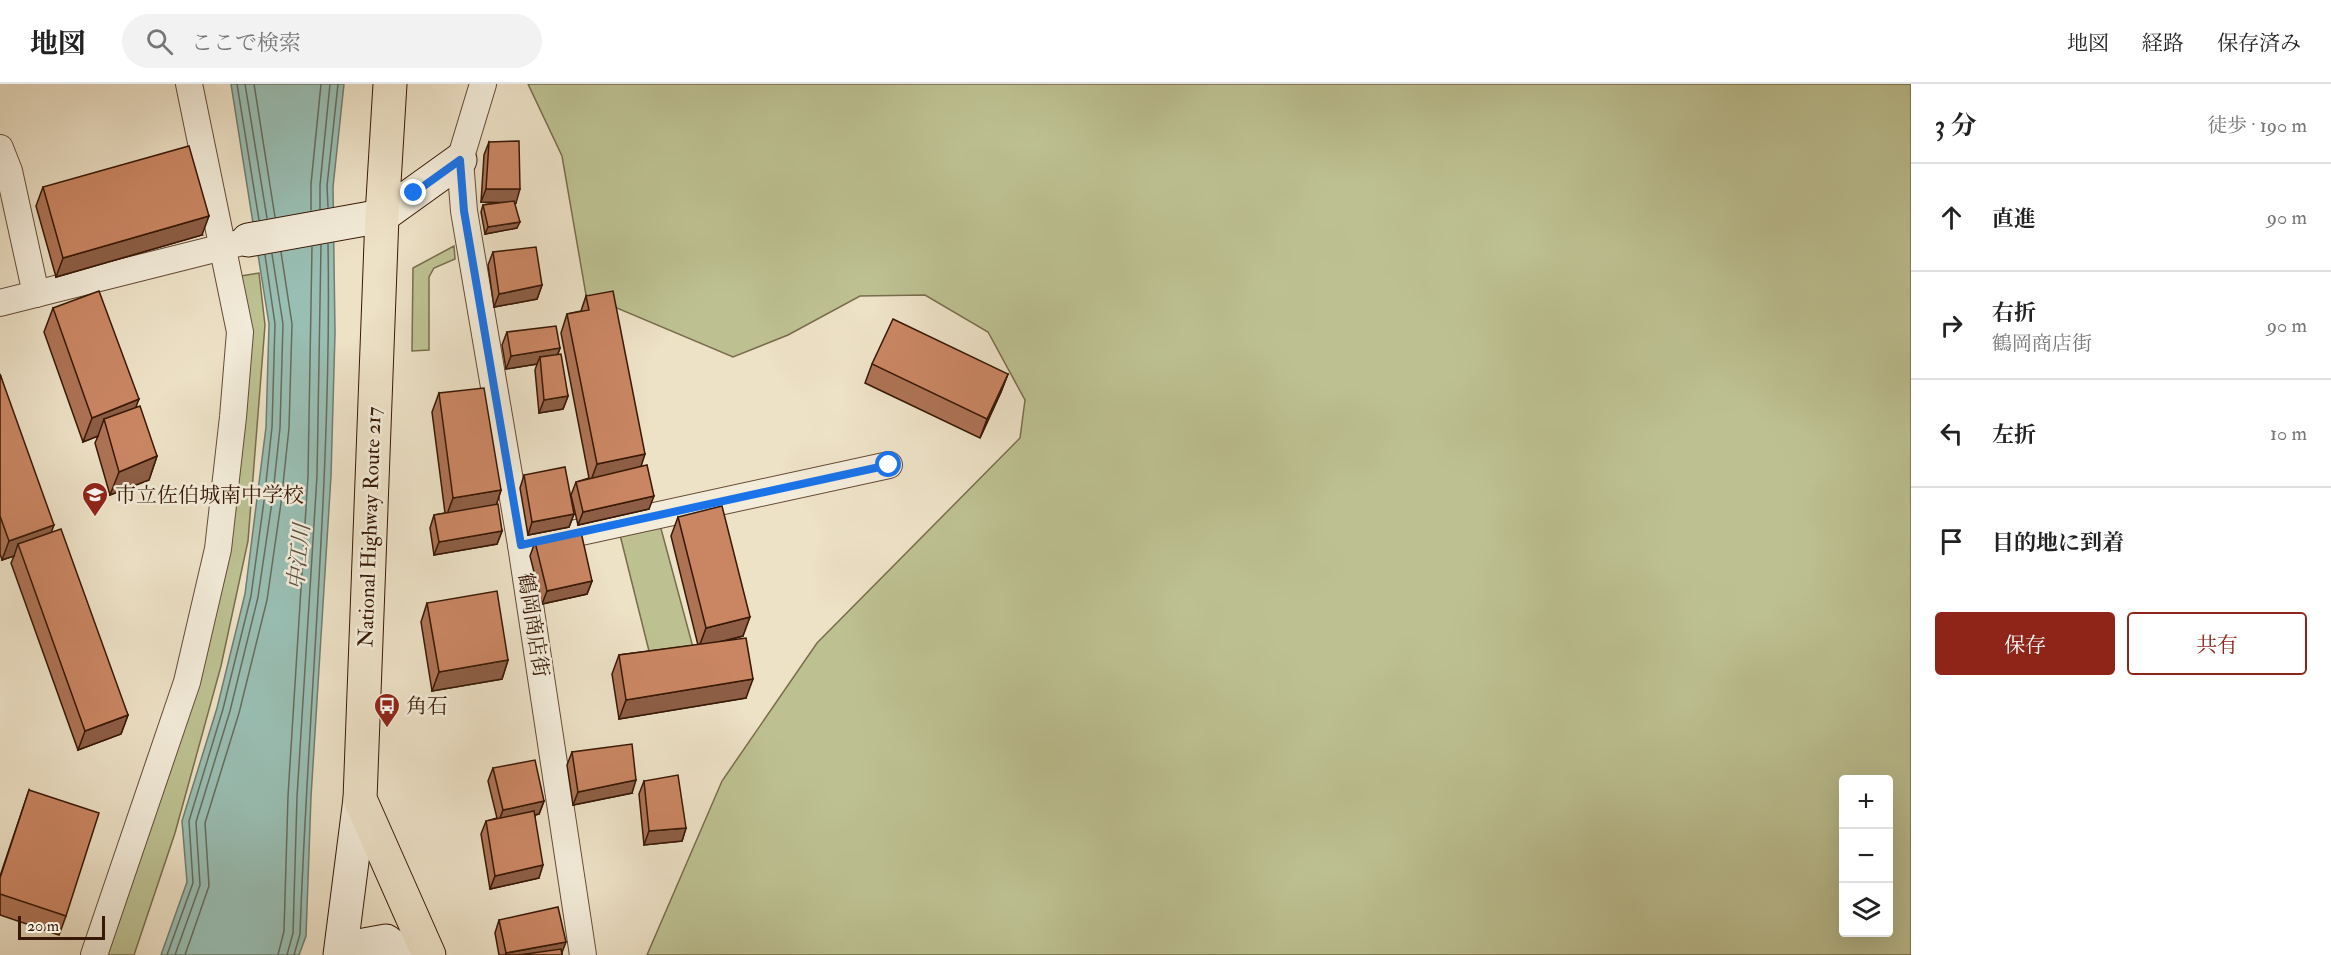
<!DOCTYPE html>
<html lang="ja">
<meta charset="utf-8">
<style>
:root{--surface:#fff;--page:#f2f2f2;--text:#222;--muted:#767676;--line:#e0e0e0;--accent:#8f2418}
body{margin:0;font-family:"IM FELL Double Pica","Noto Serif JP",serif;background:var(--page);color:var(--text)}
.controls{position:absolute;right:18px;bottom:18px;display:grid;overflow:hidden;border-radius:6px;box-shadow:0 6px 24px #0002}
.controls button{width:54px;height:54px;display:grid;place-items:center;padding:0;border:0;border-bottom:2px solid var(--line);background:var(--surface);color:var(--text);font:30px sans-serif}
.scale{position:absolute;left:18px;bottom:15px;width:87px;box-sizing:border-box;padding-left:6px;border:3px solid #381806;border-top:0;font-size:16px;line-height:21px;white-space:nowrap;color:#381806;-webkit-text-stroke:4px #f3ecda;paint-order:stroke}
.stop{position:absolute;width:18px;height:18px;margin:-14px;border:4px solid #1a73e8;border-radius:50%;background:#fff}
.stop.end{background:#1a73e8;border-color:#fff;box-shadow:0 2px 6px #0008}
.list{margin:0;padding:0;list-style:none}
h2{display:flex;justify-content:space-between;align-items:center;height:78px;margin:0;padding:0 24px;font-size:26px}
h2 small{font-size:20px;font-weight:400;color:var(--muted)}
.list li{display:grid;grid-template-columns:39px 1fr auto;gap:18px;align-items:center;box-sizing:border-box;height:108px;padding:0 24px;border-top:2px solid var(--line)}
.list b{display:block;font-size:22px;white-space:nowrap}
.list p{margin:0;font-size:20px;white-space:nowrap;color:var(--muted)}
.list em{font-size:20px;font-style:normal;color:var(--muted)}
.actions{display:flex;gap:12px;padding:18px 24px}
.actions a{flex:1;padding:14px 0;border:2px solid var(--accent);border-radius:6px;text-align:center;font-size:21px;color:var(--accent)}
.actions .main{background:var(--accent);color:#fff}
.icon{flex:none;width:33px;height:33px;fill:none;stroke:currentColor;stroke-width:2;stroke-linecap:round;stroke-linejoin:round}
.map{position:relative;flex:none;width:1911px;height:871px;overflow:hidden}
header{display:flex;align-items:center;gap:36px;box-sizing:border-box;height:84px;padding:0 30px;background:var(--surface);border-bottom:2px solid var(--line)}
header strong{font-size:28px}
nav{display:flex;gap:33px;margin-inline-start:auto;font-size:21px}
.search{width:420px;height:54px;background:var(--page);display:flex;align-items:center;gap:15px;box-sizing:border-box;padding:0 21px;border-radius:33px;color:var(--muted);font-size:22px}
main{display:flex}
aside{flex:1;background:var(--surface)}
.map>svg:first-child{display:block}
</style>
<header>
<strong>地図</strong>
<div class="search"><svg class="icon" aria-label="search" viewBox="0 0 24 24"><circle cx="10" cy="10" r="6"/><path d="M15 15l6 6"/></svg>ここで検索</div>
<nav><a>地図</a><a>経路</a><a>保存済み</a></nav>
</header>
<main>
<div class="map">
<svg width="1911" height="871" viewBox="0 0 1911 871">
<rect width="100%" height="100%" fill="#ede1c6"/>
<filter id="stains"><feTurbulence type="fractalNoise" baseFrequency=".00333" numOctaves="4"/><feColorMatrix values="0 0 0 0 .2 0 0 0 0 .09 0 0 0 0 .02 0 0 0 .5 -.17"/></filter>
<radialGradient id="worn" r=".72"><stop offset=".6" stop-color="#630" stop-opacity="0"/><stop offset="1" stop-color="#630" stop-opacity=".3"/></radialGradient>
<g fill="#bdc192" stroke="#7a6c4c" stroke-width="1.5" fill-rule="evenodd">
<path d="M528 0H1911V871H647L722 697 817 559 1020 354 1025 316 988 248 925 211 860 212 788 251 733 273 586 211 562 72ZM1844 696H1888V848H1844Z"/>
<polygon points="454,162 455,175 434,184 429,193 429,266 412,267 413,184"/>
<polygon points="259,189 265,241 248,457 221,582 175,749 134,871 105,871 193,604 235,193"/>
<polygon points="660,441 694,567 652,579 620,451"/>
</g>
<polygon fill="#99beb3" stroke="#727c6e" stroke-width="1.5" points="231,0 344,0 333,103 335,249 331,392 311,713 306,852 299,871 161,871 187,798 182,737 217,624 245,510 266,343 269,240"/>
<g fill="none" stroke-linecap="round" stroke-linejoin="round">
<g stroke="#686b5c" stroke-width="1.5">
<polyline points="237,0 259,136"/>
<polyline points="245,0 267,134"/>
<polyline points="254,0 275,133"/>
<polyline points="328,123 327,102 338,0"/>
<polyline points="320,125 320,101 330,0"/>
<polyline points="311,126 311,100 321,0"/>
<polyline points="167,871 193,799 189,737 223,625 251,512 264,417 272,343 275,240 265,171"/>
<polyline points="175,871 200,801 196,738 230,627 258,513 272,418 280,344 283,240 272,170"/>
<polyline points="185,871 209,802 205,739 239,629 267,516 281,419 289,344 292,240 281,168"/>
<polyline points="278,871 284,847 288,712 308,392 312,163"/>
<polyline points="287,871 293,849 297,713 317,392 321,161"/>
<path d="M294 871 300 850C308 620 332 390 328 160"/>
</g>
<defs>
<g id="street">
<polyline points="483,0 460,76 464,127 521,461 583,871"/>
<polyline points="0,64 9,87 36,210"/>
<polyline points="0,219 239,159"/>
<polyline points="521,461 889,381"/>
<polyline points="94,871 187,598 218,465 233,333 240,248 189,0"/>
</g>
<g id="secondary">
<polyline points="248,156 382,132 460,76"/>
<polyline points="340,871 360,715"/>
<polyline points="358,871 364,861 386,857 405,871"/>
</g>
<polyline id="highway" points="390,0 382,132 360,715 429,871"/>
</defs>
<use href="#street" stroke="#654a36" stroke-width="28"/>
<use href="#secondary" stroke="#381806" stroke-width="35"/>
<use href="#highway" stroke="#381806" stroke-width="35"/>
<use href="#street" stroke="#f3ecda" stroke-width="26"/>
<use href="#secondary" stroke="#f3ecda" stroke-width="33"/>
<use href="#highway" stroke="#ede1c6" stroke-width="33"/>
</g>
<g fill="#ae7355" stroke="#381806" stroke-width="1.5">
<polygon points="489,58 516,119 515,119 517,144 485,150 481,128 483,121 501,118 481,118 484,71"/>
<polygon points="43,103 202,151 56,193 36,122"/>
<polygon points="493,168 542,201 537,215 494,223 488,181"/>
<polygon points="586,212 641,382 649,425 578,441 571,411 576,398 589,394 561,249 567,230 581,227"/>
<polygon points="53,224 136,323 157,372 149,396 110,411 95,359 98,352 83,358 44,248"/>
<polygon points="507,248 560,264 558,270 568,312 563,325 539,329 535,286 537,280 506,285 502,261"/>
<polygon points="872,280 1008,290 1001,308 980,354 865,299"/>
<polygon points="0,290 51,449 128,631 121,650 78,666 11,479 14,472 2,476 0,470"/>
<polygon points="439,309 501,406 496,421 502,447 497,460 434,471 430,444 434,431 445,429 432,328"/>
<polygon points="524,391 574,430 569,443 528,451 520,404"/>
<polygon points="678,433 743,552 721,558 746,614 619,635 612,590 619,571 698,561 671,452"/>
<polygon points="535,458 592,497 587,510 542,520 530,472"/>
<polygon points="427,519 508,576 502,595 432,607 421,538"/>
<polygon points="572,668 632,709 573,721 567,681"/>
<polygon points="493,684 544,717 539,730 535,731 539,794 490,805 481,750 486,737 497,734 488,697"/>
<polygon points="644,697 686,744 682,757 644,761 639,710"/>
<polygon points="29,706 66,832 59,851 0,831 0,792"/>
<polygon points="499,836 562,869 562,871 499,871 495,849"/>
</g>
<g fill="#8d5e45" stroke="#381806" stroke-width="1.5">
<polygon points="486,105 520,105 516,119 481,118"/>
<polygon points="209,132 202,151 56,193 63,174"/>
<polygon points="520,138 517,144 485,150 488,143"/>
<polygon points="542,201 537,215 494,223 499,210"/>
<polygon points="560,264 555,277 540,273 537,280 506,285 511,272"/>
<polygon points="1008,290 1001,308 980,354 987,335"/>
<polygon points="568,312 563,325 539,329 544,316"/>
<polygon points="139,315 130,339 104,335 98,352 83,358 92,334"/>
<polygon points="645,370 639,389 590,399 597,380"/>
<polygon points="157,372 149,396 110,411 119,388"/>
<polygon points="501,406 495,425 446,433 453,414"/>
<polygon points="654,412 649,425 578,441 583,428"/>
<polygon points="574,430 569,443 528,451 532,438"/>
<polygon points="54,441 47,460 18,460 14,472 2,476 9,457"/>
<polygon points="502,447 497,460 434,471 439,458"/>
<polygon points="592,497 587,510 542,520 547,507"/>
<polygon points="750,533 743,552 699,563 706,544"/>
<polygon points="508,576 502,595 432,607 439,588"/>
<polygon points="753,595 746,614 619,635 626,616"/>
<polygon points="128,631 121,650 78,666 85,647"/>
<polygon points="636,696 632,709 573,721 578,708"/>
<polygon points="544,717 539,730 498,739 503,726"/>
<polygon points="686,744 682,757 644,761 649,747"/>
<polygon points="543,781 539,794 490,805 495,792"/>
<polygon points="566,858 561,871 505,871 506,869"/>
</g>
<g fill="#ca8663" stroke="#381806" stroke-width="1.5">
<polygon points="519,57 520,105 486,105 489,58"/>
<polygon points="189,62 209,132 63,174 43,103"/>
<polygon points="514,117 520,138 488,143 483,121"/>
<polygon points="536,163 542,201 499,210 493,168"/>
<polygon points="99,207 139,315 92,334 53,224"/>
<polygon points="613,207 645,370 597,380 567,230 589,226 586,212"/>
<polygon points="893,235 1008,290 987,335 872,280"/>
<polygon points="556,242 560,264 511,272 507,248"/>
<polygon points="561,270 568,312 544,316 540,273"/>
<polygon points="0,290 54,441 9,457 0,432"/>
<polygon points="484,304 501,406 453,414 439,309"/>
<polygon points="140,322 157,372 119,388 104,335"/>
<polygon points="647,381 654,412 583,428 576,398"/>
<polygon points="565,383 574,430 532,438 524,391"/>
<polygon points="498,420 502,447 439,458 434,431"/>
<polygon points="722,422 750,533 706,544 678,433"/>
<polygon points="61,445 128,631 85,647 18,460"/>
<polygon points="581,448 592,497 547,507 535,458"/>
<polygon points="497,507 508,576 439,588 427,519"/>
<polygon points="746,554 753,595 626,616 619,571"/>
<polygon points="632,660 636,696 578,708 572,668"/>
<polygon points="535,676 544,717 503,726 493,684"/>
<polygon points="678,691 686,744 649,747 644,697"/>
<polygon points="29,706 99,729 66,832 0,810 0,794"/>
<polygon points="534,727 543,781 495,792 486,737"/>
<polygon points="558,823 566,858 506,869 499,836"/>
<polygon points="561,865 562,871 519,871"/>
</g>
<g fill="none" stroke-linecap="round" stroke-linejoin="round">
<polyline stroke="#1a73e8" stroke-width="8" points="414,109 460,76 464,127 521,461 889,381"/>
</g>
<defs>
<symbol id="school-pin" viewBox="-11 -11 22 30"><path d="M0 17L-7.5 6A9.5 9.5 0 1 1 7.5 6Z" fill="#8f2418" stroke="#f3ecda"/><path d="M0-5L7-2L0 1L-7-2ZM-4 1L0 2.5L4 1V4Q0 6-4 4Z" fill="#fff"/></symbol>
<symbol id="bus-pin" viewBox="-11 -11 22 30"><path d="M0 17L-7.5 6A9.5 9.5 0 1 1 7.5 6Z" fill="#8f2418" stroke="#f3ecda"/><path d="M-5-6H5V4H4V6H2V4H-2V6H-4V4H-5ZM-3.5-4V0h7V-4ZM-3.5 1.2v1.5H-2V1.2ZM2 1.2v1.5H3.5V1.2Z" fill="#fff"/></symbol>
</defs>
<g fill-rule="evenodd">
<use href="#school-pin" x="80" y="396" width="30" height="40"/>
<use href="#bus-pin" x="372" y="607" width="30" height="40"/>
</g>
<g text-anchor="middle" dominant-baseline="central" stroke-width="5" stroke-linejoin="round" paint-order="stroke">
<g font-size="21" fill="#381806" stroke="#f3ecda" text-anchor="start">
<text x="115" y="411">市立佐伯城南中学校</text>
<text x="406" y="622">角石</text>
</g>
<g font-size="21" fill="#381806" stroke="#f3ecda">
<text transform="translate(370 443) rotate(-88)">National Highway Route 217</text>
<text transform="translate(533 541) rotate(81)">鶴岡商店街</text>
</g>
<g font-size="22" font-style="italic" fill="#5a5243" stroke="#f3ecda">
<text transform="translate(299 473) rotate(-84)">中江川</text>
</g>
</g>
<rect width="100%" height="100%" filter="url(#stains)"/>
<rect width="100%" height="100%" fill="url(#worn)"/>
</svg>
<div class="controls">
<button>+</button>
<button>−</button>
<button><svg class="icon" aria-label="layers" viewBox="0 0 24 24"><path d="M12 4l9 5-9 5-9-5zM3 14l9 5 9-5"/></svg></button>
</div>
<div class="scale">20 m</div>
<div class="stop" style="left:889px;top:381px"></div>
<div class="stop end" style="left:414px;top:109px"></div>
</div>
<aside>
<h2>3 分<small>徒歩 · 190 m</small></h2>
<ul class="list">
<li><svg class="icon" aria-label="ahead" viewBox="0 0 24 24"><path d="M12 20V5M6 11l6-6 6 6"/></svg><div><b>直進</b></div><em>90 m</em></li>
<li><svg class="icon" aria-label="right" viewBox="0 0 24 24"><path d="M7 20v-9h11M14 6l5 5-5 5"/></svg><div><b>右折</b><p>鶴岡商店街</p></div><em>90 m</em></li>
<li><svg class="icon" aria-label="left" viewBox="0 0 24 24"><path d="M17 20v-9H6M10 6l-5 5 5 5"/></svg><div><b>左折</b></div><em>10 m</em></li>
<li><svg class="icon" aria-label="arrive" viewBox="0 0 24 24"><path d="M6 21V4h12l-3 4 3 4H6"/></svg><div><b>目的地に到着</b></div></li>
</ul>
<div class="actions"><a class="main">保存</a><a>共有</a></div>
</aside>
</main>
